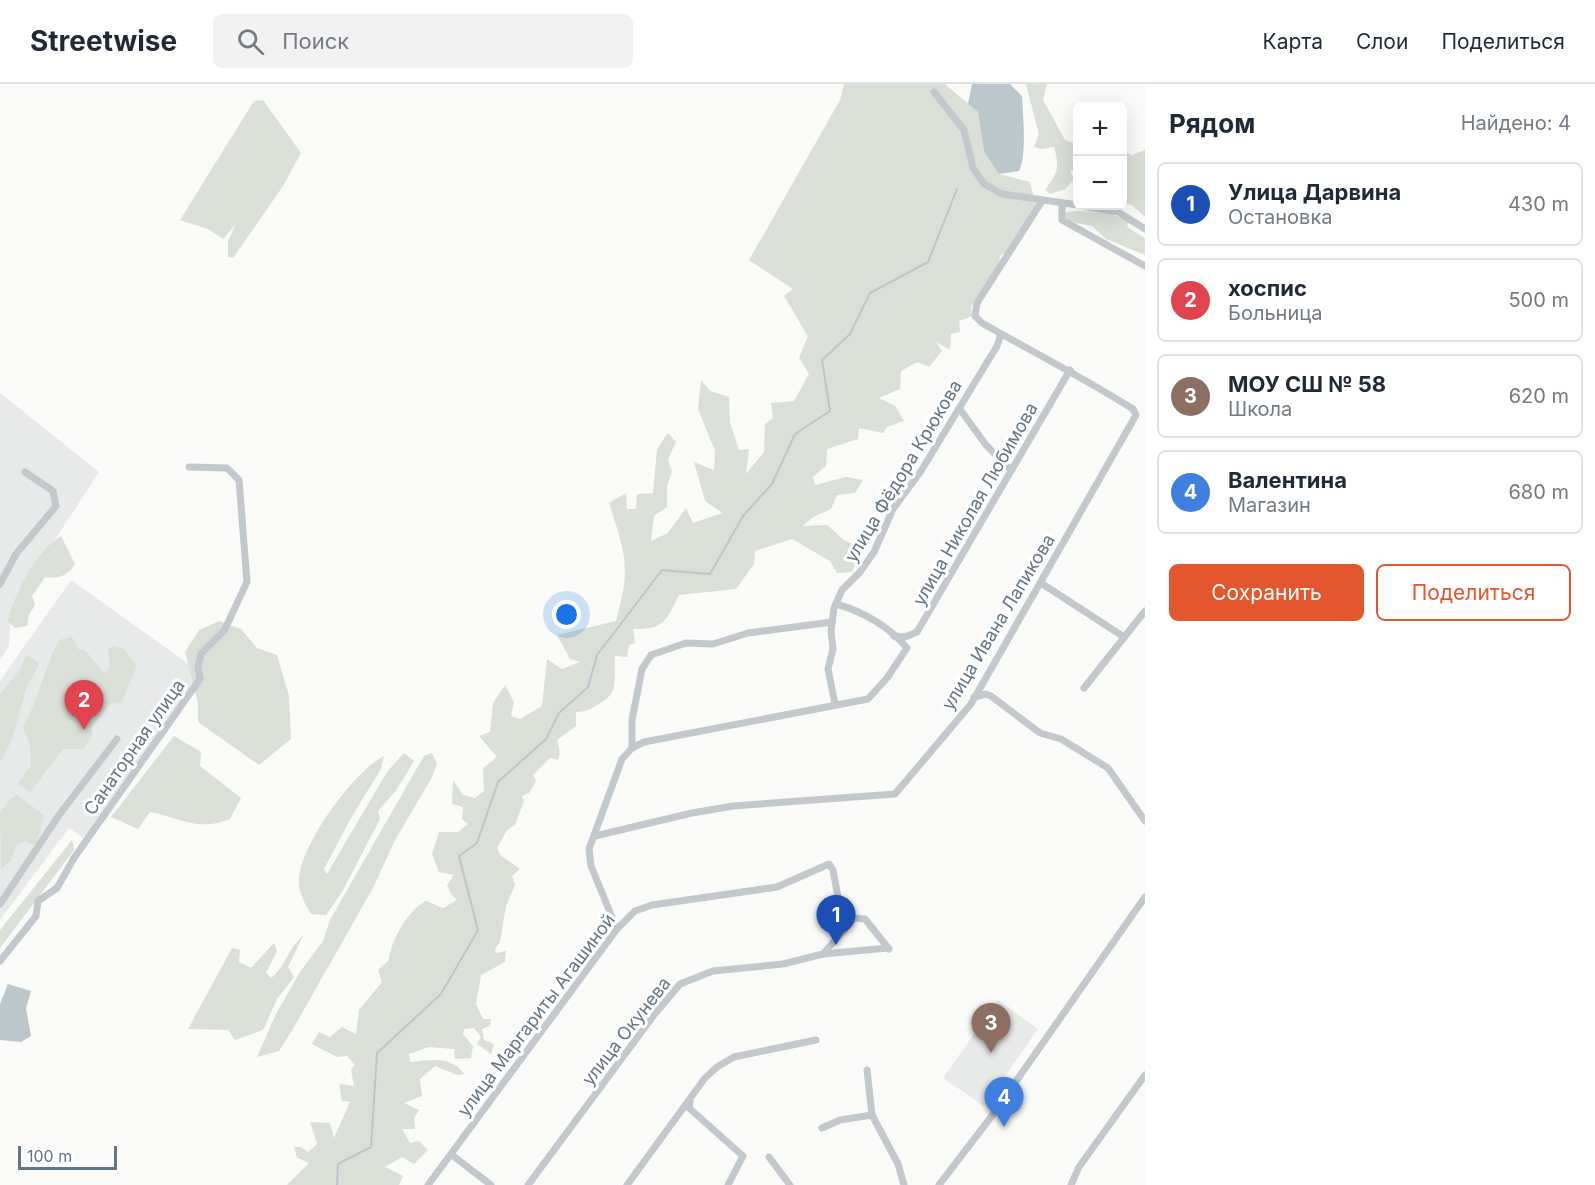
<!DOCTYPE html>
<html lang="ru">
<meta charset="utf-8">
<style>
:root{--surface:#fff;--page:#f2f2f3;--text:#1f2937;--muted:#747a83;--line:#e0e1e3;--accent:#e4572e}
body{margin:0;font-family:Inter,sans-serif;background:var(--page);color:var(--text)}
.controls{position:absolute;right:18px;top:18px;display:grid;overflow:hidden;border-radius:9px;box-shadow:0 6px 24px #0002}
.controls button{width:54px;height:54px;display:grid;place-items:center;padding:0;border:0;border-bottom:2px solid var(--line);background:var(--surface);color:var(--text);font:30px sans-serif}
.scale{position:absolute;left:18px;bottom:15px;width:99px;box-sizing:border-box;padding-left:6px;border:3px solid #657683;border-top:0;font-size:16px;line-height:21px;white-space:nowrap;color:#657683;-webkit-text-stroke:4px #fff;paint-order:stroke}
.you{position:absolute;left:567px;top:531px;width:21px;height:21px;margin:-15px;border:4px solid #fff;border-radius:50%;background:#1a73e8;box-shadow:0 0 0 9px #1a73e833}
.badge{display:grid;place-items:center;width:39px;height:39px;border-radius:50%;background:var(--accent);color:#fff;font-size:20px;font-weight:700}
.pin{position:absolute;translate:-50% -50px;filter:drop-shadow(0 2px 3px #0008)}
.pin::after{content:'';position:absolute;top:32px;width:21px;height:18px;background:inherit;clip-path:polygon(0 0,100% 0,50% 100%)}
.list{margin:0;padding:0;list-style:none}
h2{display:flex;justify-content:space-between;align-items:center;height:78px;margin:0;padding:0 24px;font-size:26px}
h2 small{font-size:20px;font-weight:400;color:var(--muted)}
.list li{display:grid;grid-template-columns:39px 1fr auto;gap:18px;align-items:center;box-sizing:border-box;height:84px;margin:0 12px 12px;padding:0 12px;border:2px solid var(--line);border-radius:9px}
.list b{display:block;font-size:22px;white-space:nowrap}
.list p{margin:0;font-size:20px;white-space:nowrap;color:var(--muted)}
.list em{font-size:20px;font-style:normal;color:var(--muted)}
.actions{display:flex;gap:12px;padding:18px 24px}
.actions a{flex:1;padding:14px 0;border:2px solid var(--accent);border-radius:9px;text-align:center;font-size:21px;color:var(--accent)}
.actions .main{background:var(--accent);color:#fff}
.icon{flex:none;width:33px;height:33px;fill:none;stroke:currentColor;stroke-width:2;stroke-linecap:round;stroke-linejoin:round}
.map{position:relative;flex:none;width:1145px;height:1101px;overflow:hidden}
header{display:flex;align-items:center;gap:36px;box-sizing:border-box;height:84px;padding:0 30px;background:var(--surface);border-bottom:2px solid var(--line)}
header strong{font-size:28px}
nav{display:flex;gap:33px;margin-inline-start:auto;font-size:21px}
.search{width:420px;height:54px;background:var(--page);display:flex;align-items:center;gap:15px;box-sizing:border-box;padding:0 21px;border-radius:9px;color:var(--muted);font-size:22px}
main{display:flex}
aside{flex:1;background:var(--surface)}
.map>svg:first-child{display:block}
</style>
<header>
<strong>Streetwise</strong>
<div class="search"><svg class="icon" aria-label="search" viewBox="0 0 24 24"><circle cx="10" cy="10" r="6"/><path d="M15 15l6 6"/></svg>Поиск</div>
<nav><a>Карта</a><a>Слои</a><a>Поделиться</a></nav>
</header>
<main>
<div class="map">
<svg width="1145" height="1101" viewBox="0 0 1145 1101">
<rect width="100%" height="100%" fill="#fafaf8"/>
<g fill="#e8e9e9">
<polygon points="0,309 99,388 22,506 11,528 9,562 0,576"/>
<polygon points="71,496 205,592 89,758 69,744 0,836 0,597"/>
<polygon points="998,916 1038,945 984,1022 943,994"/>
</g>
<g fill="#dadfd7">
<path d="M844 0H945L978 28 984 68 999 90 1030 98 1038 129 1011 165 1000 172 997 194 987 200 971 223 972 232 959 237 960 248 951 250 950 266 936 258 942 267 929 283 917 278 901 287 900 305 879 314 895 322 904 337 887 343 883 349 859 344 858 355 827 365 826 382 813 393 815 401 846 393 863 396 855 409 837 411 831 425 813 433 803 442 827 441 844 456 863 465 852 488 837 489 830 477 792 455 755 467 754 480 736 505 679 511C666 537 664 546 633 545L635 559 629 561 627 573 615 572C613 594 621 608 599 620 591 625 586 628 576 628V642L557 656 560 668 558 676 550 674 533 691 536 697 529 709 522 712 524 717 515 741 507 746 497 764 500 771 520 785 512 792 515 801 506 822 500 858 495 865 496 869 506 867 505 878 481 891 476 920 483 935H491L490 942 482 945 484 956 494 960 491 970 477 960 481 953 474 944 464 945 463 950 473 962 471 974 455 975 454 965 429 963 409 970 410 978C430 976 452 971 464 990L457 991 435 982 420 995 422 1012 404 1019 419 1026 414 1034 415 1045H402L410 1059 419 1057 428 1066 414 1080 402 1073 385 1083 403 1092 399 1101H287L309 1079 297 1074 294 1063H301L308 1068 317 1060 310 1038 330 1039 334 1054 350 1018 342 1017 339 1000 354 1002 351 986 355 981 347 972 337 973 312 960 319 948 330 953 342 943 356 950 359 926 382 898 378 886 389 876C391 856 408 826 426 817L443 824 457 816 451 810 447 801 454 791 439 788 432 770 439 748H458L468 740 462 735 463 723 452 720 453 696 463 711 475 714 484 707 483 684 497 673 479 652 490 648 493 619 505 601 514 618 511 632 520 635 542 622 547 575 562 585 580 578 570 575 557 551 616 537C631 484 626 471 609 419L626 409 627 425H636L637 410 653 409 657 365 668 349 676 358 668 375 672 387 667 402V423L654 432 651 457 668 449 686 424 693 439 722 429 705 417 694 378 714 386 715 367 698 325 701 296 710 307 729 313 730 339 739 366 749 365 746 390 764 368 765 340 773 334 771 319 794 317 809 290 799 274 808 252 784 212 793 205 749 176 840 16Z"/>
<path d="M1026 0H1047L1043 16 1065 56 1077 60V88L1070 86 1074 95 1065 105 1050 110 1045 106C1058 88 1060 84 1054 63L1041 65 1034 63 1039 50Z"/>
<polygon points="263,16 301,69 283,102 233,174 228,173 228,157 236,140 223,155 208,145 180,136 254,17"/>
<polygon points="1123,65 1131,71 1145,66 1145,133 1133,122 1123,118"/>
<polygon points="1077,127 1111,130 1129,138 1127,143 1145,154 1145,171 1106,155 1092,142 1071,138 1065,133 1066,128"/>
<path d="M61 452 75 480C68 491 59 496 45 493L32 512 35 521 29 531 27 542 15 544 8 537C15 508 35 468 61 452Z"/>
<polygon points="219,537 241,545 257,564 277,571 289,612 291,655 259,681 198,638 198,619 185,568 199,546"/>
<path d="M72 553 78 565 85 566 104 589 110 583 108 566 112 562 123 564 137 582 121 619 110 620 92 643V652L83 665H63L30 708 18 700 31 681 30 661 23 644C38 616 44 585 59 556Z"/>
<path d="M26 571 39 579C36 589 28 598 25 608 19 631 14 657 0 678V610L20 586Z"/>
<path d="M174 652 201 668 200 682 241 714 230 735C197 748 181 734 150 728L138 745 111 733Z"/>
<path d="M404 669 414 677 395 708 378 727 380 735 342 808 326 831 311 830C305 820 298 808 299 796 300 761 354 687 384 672L381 685 352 732 324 785 327 790 387 688Z"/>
<polygon points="432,669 437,680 431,695 394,758 374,802 293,945 279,967 257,973 275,932 300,888 323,857 330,836 424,672"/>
<polygon points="17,711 44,731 39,753 34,761 25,757 16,761 11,776 1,785 0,729 11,714"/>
<polygon points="72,756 74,766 0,864 0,846"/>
<path d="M303 852 288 883 294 893 277 915 263 946 235 956 228 946 188 945 232 864 240 866 239 878 251 884 274 859 277 867 266 889 271 894C284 885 288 864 303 852Z"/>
</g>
<g fill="#bbc7cb">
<path d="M972 0H1010L1022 12C1023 32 1027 70 1019 87L999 90 984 68 978 28 968 20Z"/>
<polygon points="8,900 31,907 26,924 31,952 21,958 0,956 0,920"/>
</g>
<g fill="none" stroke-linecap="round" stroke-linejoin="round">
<polyline stroke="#bbc7cb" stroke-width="2" points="337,1101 338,1080 371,1063 377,969 441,910 478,846 459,772 477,759 498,698 546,655 559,629 588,603 597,571 662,486 710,490 743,432 772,400 795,350 830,327 822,276 850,250 870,209 928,178 957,105"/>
<g stroke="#c3c8cc" stroke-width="7">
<polyline points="934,8 964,46 973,84 984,100 1002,110 1078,121"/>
<polyline points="1062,120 1062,136 1145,182"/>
<polyline points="1080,122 1118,128 1145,145"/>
<polyline points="959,324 986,361 1011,386"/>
<polyline points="1041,499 1124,553"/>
<polyline points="0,500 16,470 56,422 53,407 25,388"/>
<polyline points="894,552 905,553 917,548 1070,286"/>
<polyline points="1084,604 1145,527"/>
<polyline points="974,613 986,610 991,612 1040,649 1061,655 1108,684 1145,737"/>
<polyline points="835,620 828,585 833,565 831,547 834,524 842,506 860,488 874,468 893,425 921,387 997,262 1001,250"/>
<polyline points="632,664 632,636 642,585 651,571 686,559 713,560 748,549 832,538"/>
<path d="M595 752 692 729 733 722 895 710 971 620 1136 331 1133 325C1084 294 1033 268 982 239L975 232 977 219 1042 117"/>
<polyline points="0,820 59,731 117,655"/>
<path d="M617 845 591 782 589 765 622 675 632 664 644 658 868 615 887 594 907 564C890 543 862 527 836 520"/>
<polyline points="844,846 854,834 865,835 889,865"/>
<polyline points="0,877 36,832 38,817 57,804 74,774 200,595 198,582 201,570 224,547 247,498 239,396 227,384 189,383"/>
<polyline points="867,986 872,1031"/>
<polyline points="690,1018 689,1024 743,1072 728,1101"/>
<polyline points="822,1044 840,1036 872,1031 898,1080 904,1101"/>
<polyline points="452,1071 491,1101"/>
<polyline points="769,1073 790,1101"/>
<polyline points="428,1101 617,845 635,827 652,821 777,803 829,780 833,786 844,846 823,870"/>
<polyline points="528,1101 654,931 680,900 713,887 783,880 823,870 888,864"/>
<polyline points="627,1101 705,994 717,983 734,973 816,956"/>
<polyline points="939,1101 991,1033 1145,813"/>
<polyline points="1071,1101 1079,1083 1145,991"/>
</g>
</g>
<g text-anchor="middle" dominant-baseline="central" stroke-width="6" stroke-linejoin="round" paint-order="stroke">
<g font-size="18" fill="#657683" stroke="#fff">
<text transform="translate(903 387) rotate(-59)">улица Фёдора Крюкова</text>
<text transform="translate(975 420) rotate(-60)">улица Николая Любимова</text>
<text transform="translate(998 538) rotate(-59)">улица Ивана Лапикова</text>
<text transform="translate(134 663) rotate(-55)">Санаторная улица</text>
<text transform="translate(536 931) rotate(-53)">улица Маргариты Агашиной</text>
<text transform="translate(626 947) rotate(-52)">улица Окунева</text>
</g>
</g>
</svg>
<div class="controls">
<button>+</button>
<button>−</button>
</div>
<div class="scale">100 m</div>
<div class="you"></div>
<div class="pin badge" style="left:836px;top:861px;background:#1a4fb4">1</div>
<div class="pin badge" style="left:84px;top:646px;background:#e0444e">2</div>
<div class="pin badge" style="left:991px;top:969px;background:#8d6e63">3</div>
<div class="pin badge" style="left:1004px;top:1043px;background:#3f7fe0">4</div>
</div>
<aside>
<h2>Рядом<small>Найдено: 4</small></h2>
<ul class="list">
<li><span class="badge" style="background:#1a4fb4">1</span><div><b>Улица Дарвина</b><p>Остановка</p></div><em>430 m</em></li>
<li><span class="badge" style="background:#e0444e">2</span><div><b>хоспис</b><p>Больница</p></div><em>500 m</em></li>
<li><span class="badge" style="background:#8d6e63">3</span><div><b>МОУ СШ № 58</b><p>Школа</p></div><em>620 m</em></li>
<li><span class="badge" style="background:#3f7fe0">4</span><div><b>Валентина</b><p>Магазин</p></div><em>680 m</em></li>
</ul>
<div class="actions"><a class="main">Сохранить</a><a>Поделиться</a></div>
</aside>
</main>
